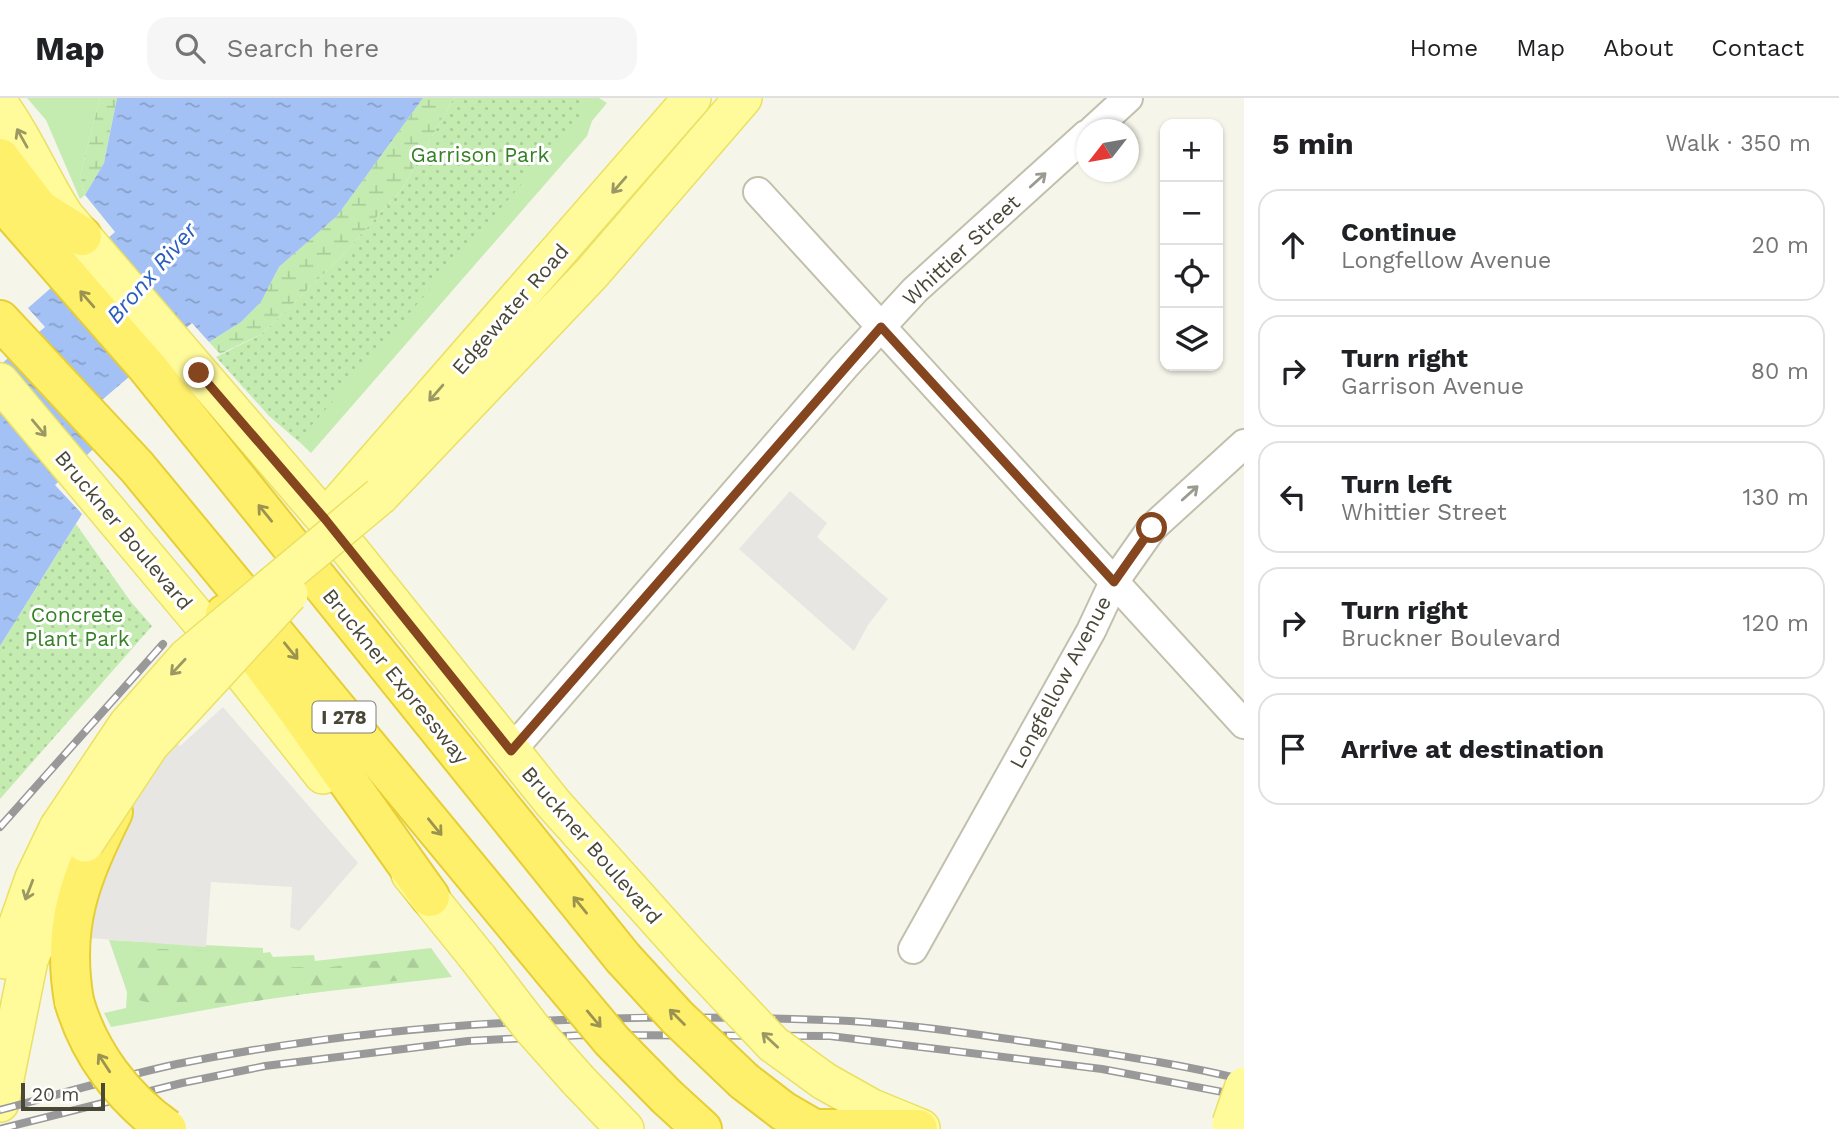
<!DOCTYPE html>
<meta charset="utf-8">
<style>
:root{--surface:#fff;--page:#f6f6f6;--text:#202124;--muted:#757577;--line:#e0e0e0}
body{margin:0;font-family:"Work Sans",sans-serif;background:var(--page);color:var(--text)}
.controls{position:absolute;right:21px;top:21px;display:grid;overflow:hidden;border-radius:14px;box-shadow:0 2px 5px #0004}
.controls button{width:63px;height:63px;display:grid;place-items:center;padding:0;border:0;border-bottom:2px solid var(--line);background:var(--surface);color:var(--text);font:35px sans-serif}
.compass{position:absolute;left:1076px;top:21px;width:63px;height:63px;border-radius:50%;background:var(--surface);box-shadow:0 2px 5px #0004;rotate:239deg}
.scale{position:absolute;left:21px;bottom:18px;width:84px;box-sizing:border-box;padding-left:7px;border:4px solid #4a4737;border-top:0;font-size:19px;line-height:24px;white-space:nowrap;color:#4a4737;-webkit-text-stroke:5px #fff;paint-order:stroke}
.stop{position:absolute;width:21px;height:21px;margin:-16px;border:5px solid #84451f;border-radius:50%;background:#fff}
.stop.end{background:#84451f;border-color:#fff;box-shadow:0 2px 7px #0008}
.list{margin:0;padding:0;list-style:none}
h2{display:flex;justify-content:space-between;align-items:center;height:91px;margin:0;padding:0 28px;font-size:30px}
h2 small{font-size:23px;font-weight:400;color:var(--muted)}
.list li{display:grid;grid-template-columns:46px 1fr auto;gap:21px;align-items:center;box-sizing:border-box;height:112px;margin:0 14px 14px;padding:0 14px;border:2px solid var(--line);border-radius:21px}
.list b{display:block;font-size:26px;white-space:nowrap}
.list p{margin:0;font-size:23px;white-space:nowrap;color:var(--muted)}
.list em{font-size:23px;font-style:normal;color:var(--muted)}
.icon{flex:none;width:38px;height:38px;fill:none;stroke:currentColor;stroke-width:2;stroke-linecap:round;stroke-linejoin:round}
.map{position:relative;flex:none;width:1244px;height:1031px;overflow:hidden}
header{display:flex;align-items:center;gap:42px;box-sizing:border-box;height:98px;padding:0 35px;background:var(--surface);border-bottom:2px solid var(--line)}
header strong{font-size:33px}
nav{display:flex;gap:38px;margin-inline-start:auto;font-size:24px}
.search{width:490px;height:63px;background:var(--page);display:flex;align-items:center;gap:18px;box-sizing:border-box;padding:0 24px;border-radius:21px;color:var(--muted);font-size:26px}
main{display:flex}
aside{flex:1;background:var(--surface)}
.map>svg:first-child{display:block}
</style>
<header>
<strong>Map</strong>
<div class="search"><svg class="icon" aria-label="search" viewBox="0 0 24 24"><circle cx="10" cy="10" r="6"/><path d="M15 15l6 6"/></svg>Search here</div>
<nav><a>Home</a><a>Map</a><a>About</a><a>Contact</a></nav>
</header>
<main>
<div class="map">
<svg width="1244" height="1031" viewBox="0 0 1244 1031">
<defs>
<pattern id="forest-firs" width="22" height="20" patternUnits="userSpaceOnUse" patternTransform="scale(1.75)"><rect width="22" height="20" fill="#c4ecb1"/><path d="M5 1l3.5 6h-7zM16 11l3.5 6h-7z" fill="#ac9"/></pattern>
<pattern id="wetland-marsh" width="20" height="14" patternUnits="userSpaceOnUse" patternTransform="scale(1.75)"><rect width="20" height="14" fill="#c4ecb1"/><path d="M1 5h8M5 5V1M11 12h8M15 12V8" fill="none" stroke="#ac9"/></pattern>
<pattern id="park-dots" width="8" height="8" patternUnits="userSpaceOnUse" patternTransform="scale(1.75)"><rect width="8" height="8" fill="#c4ecb1"/><path d="M2 2h.1M6 6h.1" fill="none" stroke="#ac9" stroke-width="1.8" stroke-linecap="round"/></pattern>
<pattern id="water-ripples" width="26" height="14" patternUnits="userSpaceOnUse" patternTransform="scale(1.75)"><rect width="26" height="14" fill="#a4c1f5"/><path d="M2 4q2-2 4 0t4 0M15 11q2-2 4 0t4 0" fill="none" stroke="#889fc7"/></pattern>
</defs>
<rect width="100%" height="100%" fill="#f6f5ea"/>
<g fill="#c4ecb1">
<polygon points="27,0 100,0 80,78 85,97 80,101 46,22"/>
<polygon points="537,0 599,0 607,5 592,23 587,38 311,355 255,302"/>
<polygon points="109,842 263,850 263,855 270,854 273,859 314,857 315,863 431,850 452,879 277,899 111,929 104,915 126,910 127,894"/>
</g>
<path fill="url(#forest-firs)" d="M161 851 223 853 285 869H332L410 858 425 864 424 871 409 881 215 909C189 897 161 911 136 901L130 885 131 859 140 853Z"/>
<g fill="url(#wetland-marsh)">
<polygon points="100,0 117,0 104,65 85,97 80,78"/>
<polygon points="423,0 454,0 402,91 341,159 262,236 220,256 209,244 241,224 261,204 279,169 337,118"/>
</g>
<g fill="url(#park-dots)">
<polygon points="454,0 580,0 581,18 298,343 269,318 216,259 262,236 341,159 402,91"/>
<polygon points="76,426 131,504 152,528 0,701 0,548"/>
</g>
<g fill="#e7e6e2">
<polygon points="790,393 827,425 817,439 888,501 868,527 854,553 739,451"/>
<polygon points="223,609 358,765 299,833 290,829 292,789 211,784 206,849 89,840 91,823 152,620 180,648"/>
</g>
<polygon fill="url(#water-ripples)" points="117,0 423,0 337,118 279,169 261,204 241,224 209,244 192,225 102,302 122,324 55,387 82,416 0,548 0,267 45,229 28,210 115,134 85,97 104,65"/>
<g fill="none" stroke-linecap="round" stroke-linejoin="round">
<defs>
<g id="minor">
<polyline points="1093,32 1128,0"/>
<polyline points="758,94 1244,626"/>
<polyline points="511,653 845,268 915,192 1086,37"/>
<polyline points="913,851 1091,533 1114,484 1152,430 1244,346"/>
</g>
<g id="major">
<path d="M0 7C26 42 41 82 65 118L325 421 553 705 691 859"/>
<polyline points="0,284 222,549 323,677"/>
<polyline points="380,398 592,175 743,0"/>
<polyline points="325,421 692,0"/>
<polyline points="410,776 478,860"/>
<polyline points="5,862 34,780 58,730"/>
<polyline points="578,982 625,1031"/>
<polyline points="824,983 872,1010 921,1030"/>
<polyline points="0,1005 29,862 60,790 85,745"/>
</g>
<g id="highway">
<polyline points="0,60 40,112 82,138"/>
<polyline points="0,101 147,269 623,860"/>
<polyline points="0,222 137,369 550,869"/>
<polyline points="225,516 293,606 430,799"/>
<path d="M74 903C61 827 80 781 113 714"/>
<polyline points="744,983 783,1013 814,1031"/>
<polyline points="667,999 702,1031"/>
<polyline points="818,1031 918,1031"/>
</g>
</defs>
<use href="#minor" stroke="#c2c0ac" stroke-width="32"/>
<use href="#major" stroke="#eae163" stroke-width="40"/>
<use href="#highway" stroke="#e6ce34" stroke-width="42"/>
<use href="#minor" stroke="#fff" stroke-width="28"/>
<use href="#major" stroke="#fffa9a" stroke-width="37"/>
<use href="#highway" stroke="#fff06c" stroke-width="38"/>
<defs>
<g id="rail">
<polyline points="0,729 163,546"/>
<path d="M0 1012C59 996 118 979 177 966 390 923 609 914 825 922 901 924 977 937 1051 947 1116 957 1181 966 1244 982"/>
<polyline points="0,1031 182,985 265,968 468,943 584,937 830,938 1102,971 1244,998"/>
</g>
</defs>
<use href="#rail" stroke="#999" stroke-width="8"/>
<use href="#rail" stroke="#fff" stroke-width="5" stroke-dasharray="16" stroke-linecap="butt"/>
<defs>
<g id="major-bridge">
<polyline points="58,730 127,627 187,559 380,398"/>
<polyline points="85,745 150,647 289,496"/>
<polyline points="691,859 773,946 824,983"/>
<polyline points="478,860 531,929 578,982"/>
<polyline points="1231,1026 1244,988"/>
</g>
<g id="highway-bridge">
<polyline points="623,860 677,919 744,983"/>
<polyline points="550,869 612,943 667,999"/>
<path d="M74 903C89 955 123 1000 167 1031"/>
</g>
</defs>
<use href="#major-bridge" stroke="#eae163" stroke-width="40" stroke-linecap="butt"/>
<use href="#highway-bridge" stroke="#e6ce34" stroke-width="42" stroke-linecap="butt"/>
<use href="#major-bridge" stroke="#fffa9a" stroke-width="37"/>
<use href="#highway-bridge" stroke="#fff06c" stroke-width="38"/>
</g>
<defs><path id="oneway-shaft" d="M-6 0H5M1.5-3L5.5 0L1.5 3" fill="none" stroke-width="1.6" stroke-linecap="round" stroke-linejoin="round" transform="scale(1.75)"/></defs>
<g stroke="#9b9864">
<use href="#oneway-shaft" transform="translate(22 40) rotate(-119)"/>
<use href="#oneway-shaft" transform="translate(619 87) rotate(131)"/>
<use href="#oneway-shaft" transform="translate(436 295) rotate(131)"/>
<use href="#oneway-shaft" transform="translate(39 330) rotate(50)"/>
<use href="#oneway-shaft" transform="translate(178 569) rotate(133)"/>
<use href="#oneway-shaft" transform="translate(29 792) rotate(111)"/>
<use href="#oneway-shaft" transform="translate(770 942) rotate(-137)"/>
</g>
<g stroke="#9b9a91">
<use href="#oneway-shaft" transform="translate(1038 82) rotate(-42)"/>
<use href="#oneway-shaft" transform="translate(1190 395) rotate(-42)"/>
</g>
<g stroke="#9b934f">
<use href="#oneway-shaft" transform="translate(87 201) rotate(-131)"/>
<use href="#oneway-shaft" transform="translate(265 415) rotate(-129)"/>
<use href="#oneway-shaft" transform="translate(291 553) rotate(51)"/>
<use href="#oneway-shaft" transform="translate(435 729) rotate(51)"/>
<use href="#oneway-shaft" transform="translate(580 807) rotate(-129)"/>
<use href="#oneway-shaft" transform="translate(677 919) rotate(-135)"/>
<use href="#oneway-shaft" transform="translate(594 921) rotate(50)"/>
<use href="#oneway-shaft" transform="translate(104 965) rotate(-123)"/>
</g>
<g fill="none" stroke-linecap="round" stroke-linejoin="round">
<polyline stroke="#84451f" stroke-width="9" points="199,275 325,421 511,653 881,229 1114,484 1152,430"/>
</g>
<g text-anchor="middle" dominant-baseline="central" stroke-width="6" stroke-linejoin="round" paint-order="stroke">
<rect fill="#fff" stroke="#807e73" stroke-width="2" x="312.5" y="603.5" width="63" height="31" rx="5"/>
<g font-size="19" font-weight="bold" fill="#4a4737">
<text x="344" y="619">I 278</text>
</g>
<g font-size="21" fill="#348126" stroke="#fff">
<text x="480" y="56">Garrison Park</text>
<text x="77" y="516">Concrete<tspan x="77" dy="24">Plant Park</tspan></text>
</g>
<g font-size="21" fill="#4a4737" stroke="#fff">
<text transform="translate(961 152) rotate(-43)">Whittier Street</text>
<text transform="translate(510 211) rotate(-49)">Edgewater Road</text>
<text transform="translate(124 432) rotate(50)">Bruckner Boulevard</text>
<text transform="translate(396 578) rotate(51)">Bruckner Expressway</text>
<text transform="translate(1060 584) rotate(-62)">Longfellow Avenue</text>
<text transform="translate(592 747) rotate(49)">Bruckner Boulevard</text>
</g>
<g font-size="23" font-style="italic" fill="#295dbe" stroke="#fff">
<text transform="translate(152 175) rotate(-49)">Bronx River</text>
</g>
</g>
</svg>
<div class="controls">
<button>+</button>
<button>−</button>
<button><svg class="icon" aria-label="locate" viewBox="0 0 24 24"><circle cx="12" cy="12" r="6"/><path d="M12 2v4M12 18v4M2 12h4M18 12h4"/></svg></button>
<button><svg class="icon" aria-label="layers" viewBox="0 0 24 24"><path d="M12 4l9 5-9 5-9-5zM3 14l9 5 9-5"/></svg></button>
</div>
<svg class="compass" viewBox="-18 -18 36 36"><path d="M0-13l5 13h-10z" fill="#e53935"/><path d="M0 13l5-13h-10z" fill="#757577"/></svg>
<div class="scale">20 m</div>
<div class="stop" style="left:1152px;top:430px"></div>
<div class="stop end" style="left:199px;top:275px"></div>
</div>
<aside>
<h2>5 min<small>Walk · 350 m</small></h2>
<ul class="list">
<li><svg class="icon" aria-label="ahead" viewBox="0 0 24 24"><path d="M12 20V5M6 11l6-6 6 6"/></svg><div><b>Continue</b><p>Longfellow Avenue</p></div><em>20 m</em></li>
<li><svg class="icon" aria-label="right" viewBox="0 0 24 24"><path d="M7 20v-9h11M14 6l5 5-5 5"/></svg><div><b>Turn right</b><p>Garrison Avenue</p></div><em>80 m</em></li>
<li><svg class="icon" aria-label="left" viewBox="0 0 24 24"><path d="M17 20v-9H6M10 6l-5 5 5 5"/></svg><div><b>Turn left</b><p>Whittier Street</p></div><em>130 m</em></li>
<li><svg class="icon" aria-label="right" viewBox="0 0 24 24"><path d="M7 20v-9h11M14 6l5 5-5 5"/></svg><div><b>Turn right</b><p>Bruckner Boulevard</p></div><em>120 m</em></li>
<li><svg class="icon" aria-label="arrive" viewBox="0 0 24 24"><path d="M6 21V4h12l-3 4 3 4H6"/></svg><div><b>Arrive at destination</b></div></li>
</ul>
</aside>
</main>
